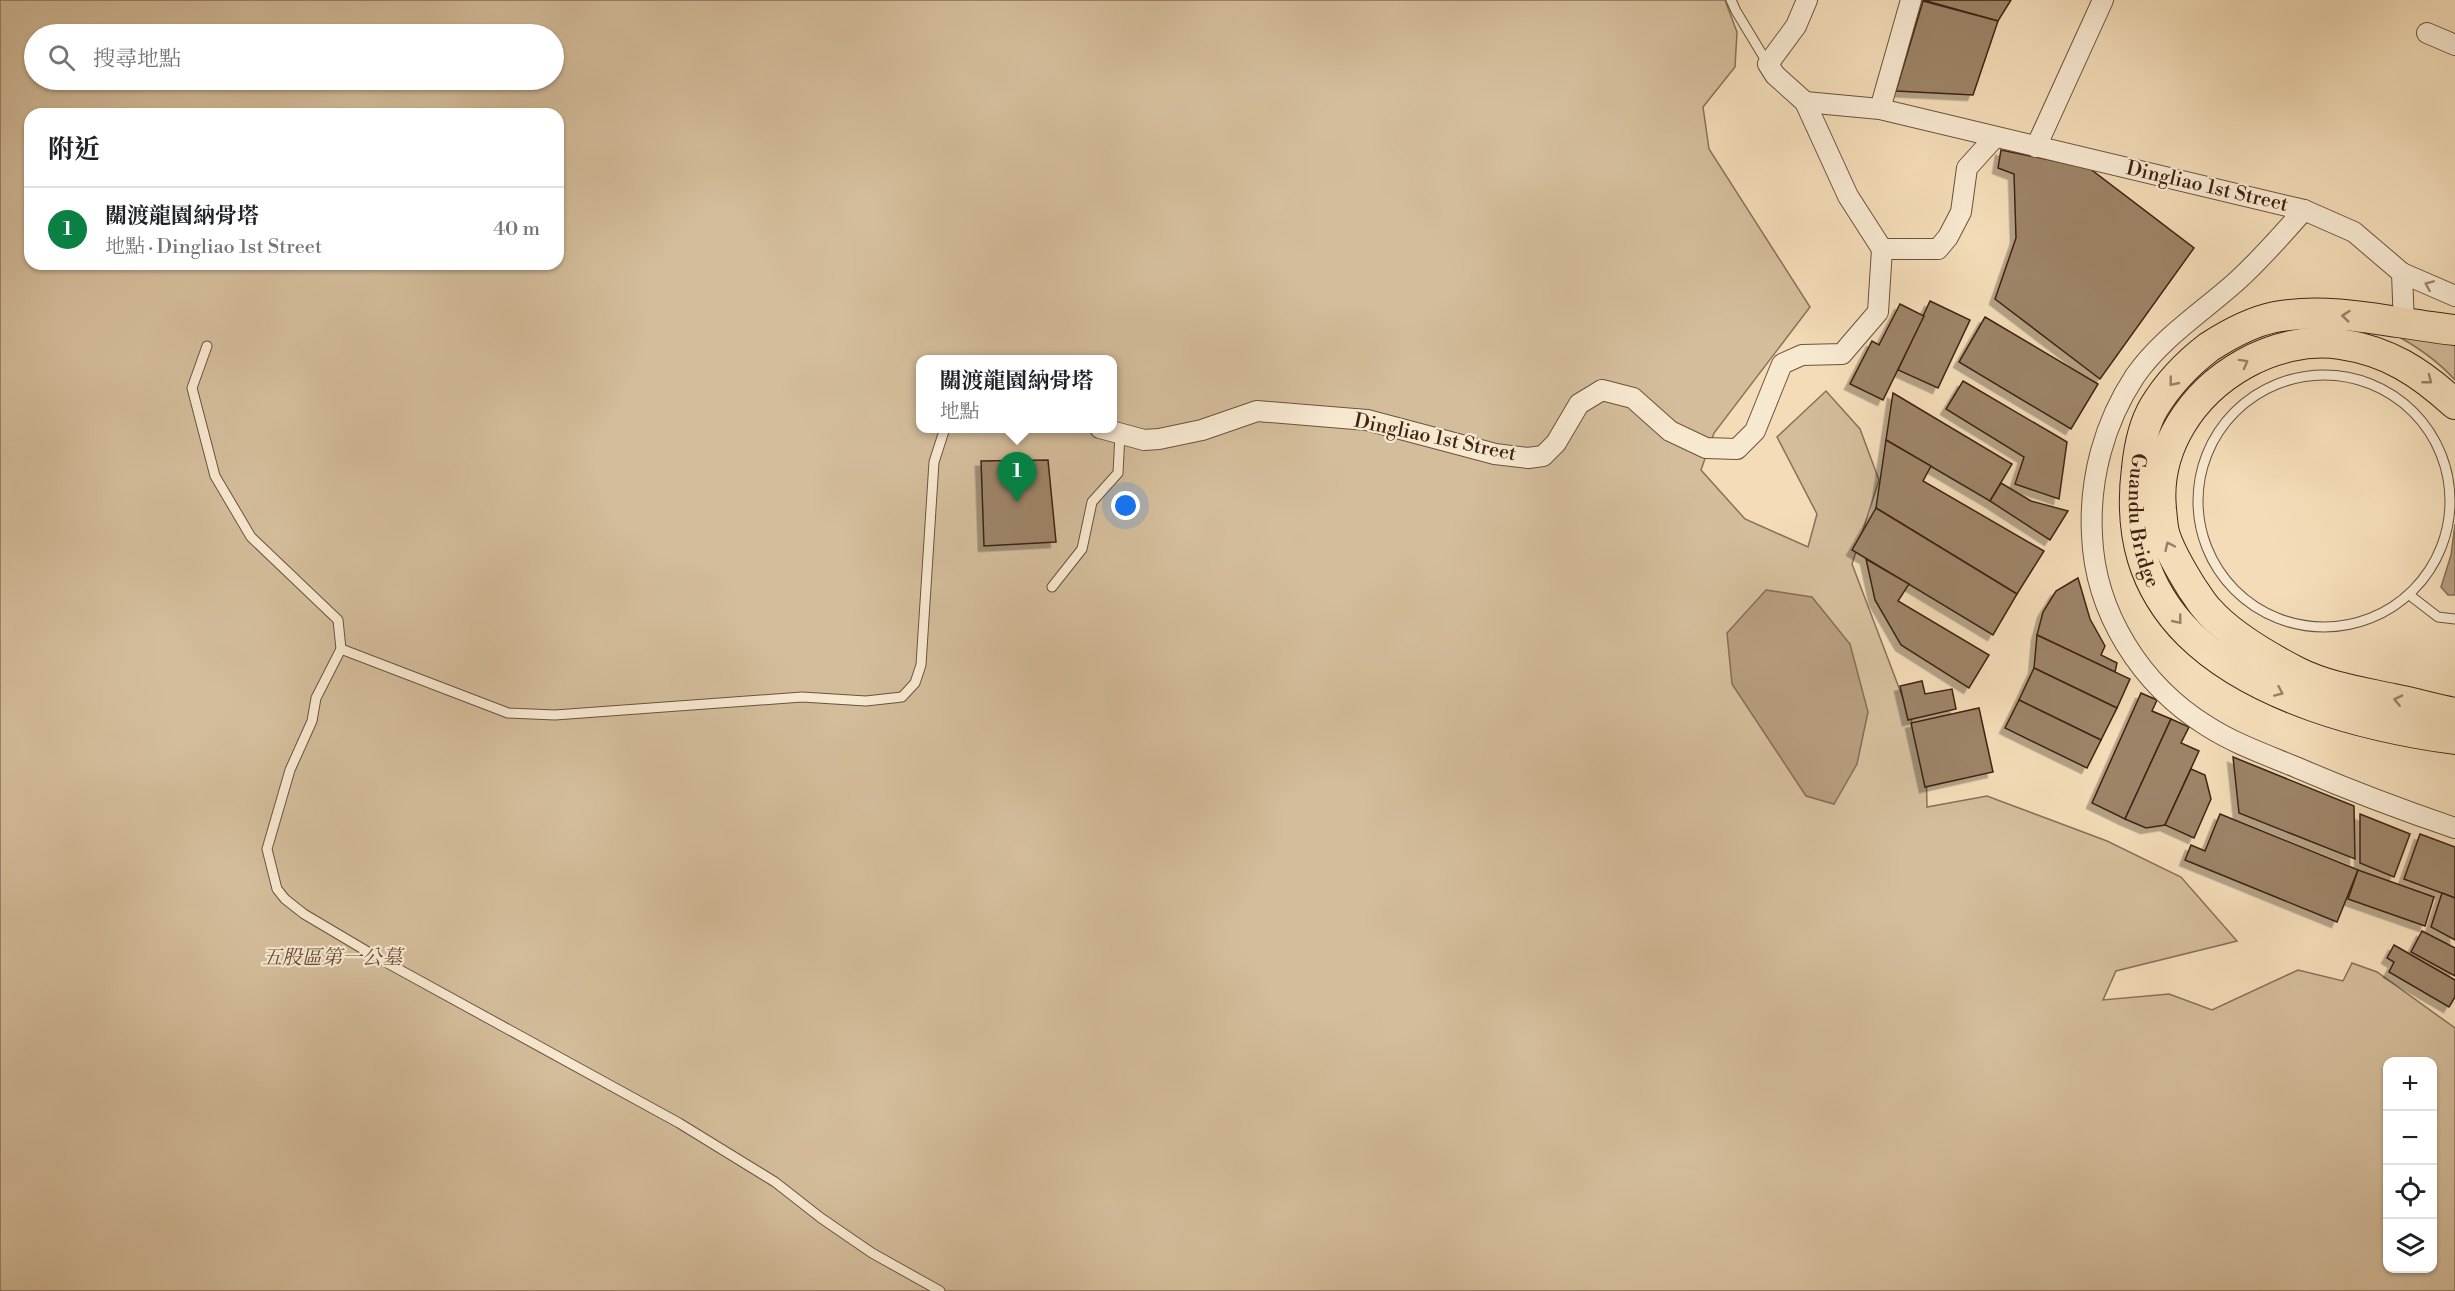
<!DOCTYPE html>
<html lang="zh-TW">
<meta charset="utf-8">
<style>
:root{--surface:#fff;--page:#f6f6f6;--text:#202124;--muted:#757577;--line:#e0e0e0;--accent:#0b8043}
body{margin:0;font-family:"Libre Bodoni","Noto Serif TC",serif;background:var(--page);color:var(--text)}
.controls{position:absolute;right:18px;bottom:18px;display:grid;overflow:hidden;border-radius:12px;box-shadow:0 2px 4px #0004}
.controls button{width:54px;height:54px;display:grid;place-items:center;padding:0;border:0;border-bottom:2px solid var(--line);background:var(--surface);color:var(--text);font:30px sans-serif}
.you{position:absolute;left:1126px;top:506px;width:21px;height:21px;margin:-15px;border:4px solid #fff;border-radius:50%;background:#1a73e8;box-shadow:0 0 0 9px #1a73e833}
.badge{display:grid;place-items:center;width:39px;height:39px;border-radius:50%;background:var(--accent);color:#fff;font-size:20px;font-weight:700}
.pin{position:absolute;translate:-50% -50px;filter:drop-shadow(0 2px 3px #0008)}
.pin::after{content:'';position:absolute;top:32px;width:21px;height:18px;background:inherit;clip-path:polygon(0 0,100% 0,50% 100%)}
.popup{position:absolute;left:916px;top:355px;width:201px;height:78px;box-sizing:border-box;display:grid;place-content:center;border-radius:12px;background:var(--surface);filter:drop-shadow(0 2px 4px #0005);font-size:20px;white-space:nowrap;color:var(--muted)}
.popup b{font-size:22px;color:var(--text)}
.popup::after{content:'';position:absolute;left:50%;top:100%;margin-left:-12px;border:12px solid transparent;border-top-color:var(--surface)}
.list{margin:0;padding:0;list-style:none}
h2{display:flex;justify-content:space-between;align-items:center;height:78px;margin:0;padding:0 24px;font-size:26px}
h2 small{font-size:20px;font-weight:400;color:var(--muted)}
.list li{display:grid;grid-template-columns:39px 1fr auto;gap:18px;align-items:center;box-sizing:border-box;height:84px;padding:0 24px;border-top:2px solid var(--line)}
.list b{display:block;font-size:22px;white-space:nowrap}
.list p{margin:0;font-size:20px;white-space:nowrap;color:var(--muted)}
.list em{font-size:20px;font-style:normal;color:var(--muted)}
.icon{flex:none;width:33px;height:33px;fill:none;stroke:currentColor;stroke-width:2;stroke-linecap:round;stroke-linejoin:round}
.map{position:relative;flex:none;width:2455px;height:1291px;overflow:hidden}
.search{position:absolute;background:var(--surface);box-shadow:0 2px 4px #0004;left:24px;top:24px;width:540px;height:66px;display:flex;align-items:center;gap:15px;box-sizing:border-box;padding:0 21px;border-radius:33px;color:var(--muted);font-size:22px}
.panel{position:absolute;background:var(--surface);box-shadow:0 2px 4px #0004;left:24px;top:108px;width:540px;height:162px;border-radius:18px}
.map>svg:first-child{display:block}
</style>
<div class="map">
<svg width="2455" height="1291" viewBox="0 0 2455 1291">
<defs>
<filter id="shadow"><feDropShadow dx="-5.5" dy="5.5" stdDeviation="0" flood-color="#0004"/></filter>
</defs>
<rect width="100%" height="100%" fill="#f3dcb7"/>
<filter id="stains"><feTurbulence type="fractalNoise" baseFrequency=".00333" numOctaves="4"/><feColorMatrix values="0 0 0 0 .2 0 0 0 0 .09 0 0 0 0 .02 0 0 0 .5 -.17"/></filter>
<radialGradient id="worn" r=".72"><stop offset=".6" stop-color="#630" stop-opacity="0"/><stop offset="1" stop-color="#630" stop-opacity=".3"/></radialGradient>
<g fill="#d4bd9b" stroke="#8a7057" stroke-width="1.5" fill-rule="evenodd">
<path d="M0 0H1725L1737 32 1735 67 1703 107 1709 149 1810 307 1714 433 1701 470 1745 519 1808 547 1817 514 1777 437 1826 391 1860 429 1879 480 1852 564 1926 759 1927 807 1987 796 2107 841 2181 877 2237 941 2116 971 2103 1000 2169 994 2212 1010 2298 970 2343 981 2352 963 2377 972 2455 1028V1291H0ZM34 34H554V80H34ZM30 114H558V264H30ZM921 360H1113V428H921ZM2388 1062H2432V1268H2388Z"/>
<path d="M2390 332 2455 340V380C2436 359 2415 345 2390 332Z"/>
</g>
<g fill="#b69d7f" stroke="#866d54" stroke-width="1.5">
<polygon points="2455,524 2455,595 2448,595 2441,587 2451,555"/>
<polygon points="1766,590 1812,597 1850,644 1868,712 1857,764 1834,804 1806,796 1732,684 1727,633"/>
</g>
<g fill="#9d8468" stroke="#3f2413" stroke-width="1.5" filter="url(#shadow)">
<polygon points="1923,0 2011,0 1998,21"/>
<polygon points="1923,1 1998,21 1973,95 1896,91"/>
<polygon points="2001,150 2089,168 2194,248 2100,379 1995,299 2016,238 2014,174 1998,168"/>
<polygon points="1930,301 1970,320 1938,388 1898,370"/>
<polygon points="1900,304 1924,316 1883,400 1850,384 1872,341 1879,345"/>
<polygon points="1985,317 2098,384 2071,429 1959,362"/>
<polygon points="1963,381 2067,442 2059,499 2015,484 2024,457 1946,409"/>
<polygon points="1893,393 2012,464 1990,501 1886,440"/>
<polygon points="1886,440 1931,466 1923,481 2044,551 2017,594 1876,508"/>
<polygon points="1048,460 1056,542 984,546 981,461"/>
<polygon points="2001,483 2031,501 2068,511 2050,540 1990,501"/>
<polygon points="1876,508 2017,594 1993,635 1852,550"/>
<polygon points="1866,559 1909,584 1898,601 1989,655 1969,688 1901,645 1875,600"/>
<polygon points="2078,578 2090,619 2105,646 2101,655 2117,663 2115,672 2037,635 2043,612 2056,591"/>
<polygon points="2037,635 2130,679 2117,708 2034,668"/>
<polygon points="2034,668 2117,708 2101,740 2019,700"/>
<polygon points="1922,681 1925,694 1952,689 1956,709 1908,720 1900,686"/>
<polygon points="2141,693 2157,700 2152,711 2171,719 2125,819 2092,803"/>
<polygon points="2019,700 2101,740 2087,768 2005,728"/>
<polygon points="1979,708 1993,772 1925,787 1911,723"/>
<polygon points="2171,719 2189,727 2181,743 2199,751 2165,825 2146,828 2125,819"/>
<polygon points="2233,757 2354,806 2355,859 2239,813"/>
<polygon points="2191,769 2205,775 2211,799 2194,838 2165,825"/>
<polygon points="2220,814 2358,870 2337,922 2185,860 2191,845 2205,851"/>
<polygon points="2360,814 2410,834 2394,877 2360,863"/>
<polygon points="2420,834 2455,847 2455,898 2404,879"/>
<polygon points="2358,870 2434,897 2425,926 2348,899"/>
<polygon points="2442,893 2455,898 2455,940 2431,927"/>
<polygon points="2422,931 2455,948 2455,976 2411,952"/>
<polygon points="2394,945 2455,980 2455,997 2449,1007 2389,972 2394,962 2387,958"/>
</g>
<g fill="none" stroke-linecap="round" stroke-linejoin="round">
<defs>
<g id="lane">
<polyline points="1731,0 1736,11 1768,64"/>
<polyline points="207,346 192,388 215,476 251,537 338,620 341,649 316,698 312,721 290,770 267,849 277,889 285,899 304,914 380,959 679,1123 775,1182 821,1218 872,1253 940,1291"/>
<circle cx="2324" cy="501" r="126"/>
<polyline points="1052,587 1082,549 1092,502 1118,473 1120,434"/>
<polyline points="2412,597 2438,617 2455,619"/>
<polyline points="341,649 508,713 555,715 802,697 866,701 902,697 915,683 921,665 934,462 945,428"/>
</g>
<g id="street">
<polyline points="1807,0 1796,26 1768,64 1775,75 1805,102 1848,196 1882,249 1938,249 1948,237 1961,212 1967,168 1995,137"/>
<polyline points="2427,33 2455,45"/>
<polyline points="1805,102 1880,109 2304,210 2354,232 2402,273 2404,325"/>
<polyline points="1880,109 1911,0"/>
<polyline points="2036,147 2103,0"/>
<path d="M2304 210C2283 234 2262 258 2238 280 2204 311 2162 337 2135 376 2104 423 2089 479 2092 535 2095 613 2141 685 2207 726 2235 744 2267 755 2298 768 2349 790 2402 810 2455 828"/>
<polyline points="2402,273 2455,296"/>
<polyline points="1100,428 1144,440 1159,439 1202,430 1257,411 1367,420 1495,454 1528,458 1543,456 1556,443 1579,404 1602,390 1633,398 1670,431 1706,448 1737,449 1755,431 1782,364 1802,355 1842,354 1878,312 1882,249"/>
</g>
<g id="primary">
<path id="s1" d="M2455 330C2396 324 2334 306 2275 317 2251 322 2229 334 2209 347 2188 363 2168 384 2154 407 2144 424 2139 448 2137 468 2129 532 2142 587 2189 634 2254 698 2366 727 2455 739"/>
<path d="M2455 404C2420 372 2388 351 2340 344 2308 339 2272 348 2244 364 2192 393 2155 448 2161 509 2162 517 2162 527 2165 536 2171 554 2182 572 2192 588 2197 595 2202 604 2208 610 2229 634 2268 657 2297 672 2327 687 2361 692 2393 699 2414 703 2434 709 2455 713"/>
</g>
</defs>
<use href="#lane" stroke="#6c523c" stroke-width="11"/>
<use href="#street" stroke="#6c523c" stroke-width="22"/>
<use href="#primary" stroke="#3f2413" stroke-width="32"/>
<use href="#lane" stroke="#f7e8d0" stroke-width="9"/>
<use href="#street" stroke="#f7e8d0" stroke-width="20"/>
<use href="#primary" stroke="#f3dcb7" stroke-width="30"/>
</g>
<defs><path id="oneway-chevron" d="M-2-3.5L2.5 0L-2 3.5" fill="none" stroke-width="1.6" stroke-linecap="round" stroke-linejoin="round" transform="scale(1.5)"/></defs>
<use stroke="#9b8672" href="#oneway-chevron" transform="translate(2429 285) rotate(-157)"/>
<g stroke="#998065">
<use href="#oneway-chevron" transform="translate(2346 316) rotate(-174)"/>
<use href="#oneway-chevron" transform="translate(2244 363) rotate(-29)"/>
<use href="#oneway-chevron" transform="translate(2428 380) rotate(38)"/>
<use href="#oneway-chevron" transform="translate(2173 382) rotate(129)"/>
<use href="#oneway-chevron" transform="translate(2169 546) rotate(-115)"/>
<use href="#oneway-chevron" transform="translate(2178 620) rotate(51)"/>
<use href="#oneway-chevron" transform="translate(2279 692) rotate(24)"/>
<use href="#oneway-chevron" transform="translate(2398 700) rotate(-167)"/>
</g>
<g text-anchor="middle" dominant-baseline="central" stroke-width="4.5" stroke-linejoin="round" paint-order="stroke">
<g font-size="20" fill="#3f2413" stroke="#f7e8d0">
<text transform="translate(2207 187) rotate(13)">Dingliao 1st Street</text>
<text transform="translate(1435 438) rotate(12)">Dingliao 1st Street</text>
<text stroke="none"><textPath href="#s1" startOffset="453">Guandu Bridge</textPath></text>
</g>
<g font-size="20" font-style="italic" fill="#644a35" stroke="#f7e8d0">
<text x="332" y="958">五股區第一公墓</text>
</g>
</g>
<rect width="100%" height="100%" filter="url(#stains)"/>
<rect width="100%" height="100%" fill="url(#worn)"/>
</svg>
<div class="controls">
<button>+</button>
<button>−</button>
<button><svg class="icon" aria-label="locate" viewBox="0 0 24 24"><circle cx="12" cy="12" r="6"/><path d="M12 2v4M12 18v4M2 12h4M18 12h4"/></svg></button>
<button><svg class="icon" aria-label="layers" viewBox="0 0 24 24"><path d="M12 4l9 5-9 5-9-5zM3 14l9 5 9-5"/></svg></button>
</div>
<div class="you"></div>
<div class="pin badge" style="left:1017px;top:502px">1</div>
<div class="popup"><b>關渡龍園納骨塔</b>地點</div>
<div class="search"><svg class="icon" aria-label="search" viewBox="0 0 24 24"><circle cx="10" cy="10" r="6"/><path d="M15 15l6 6"/></svg>搜尋地點</div>
<section class="panel">
<h2>附近<small></small></h2>
<ul class="list">
<li><span class="badge">1</span><div><b>關渡龍園納骨塔</b><p>地點 · Dingliao 1st Street</p></div><em>40 m</em></li>
</ul>
</section>
</div>
